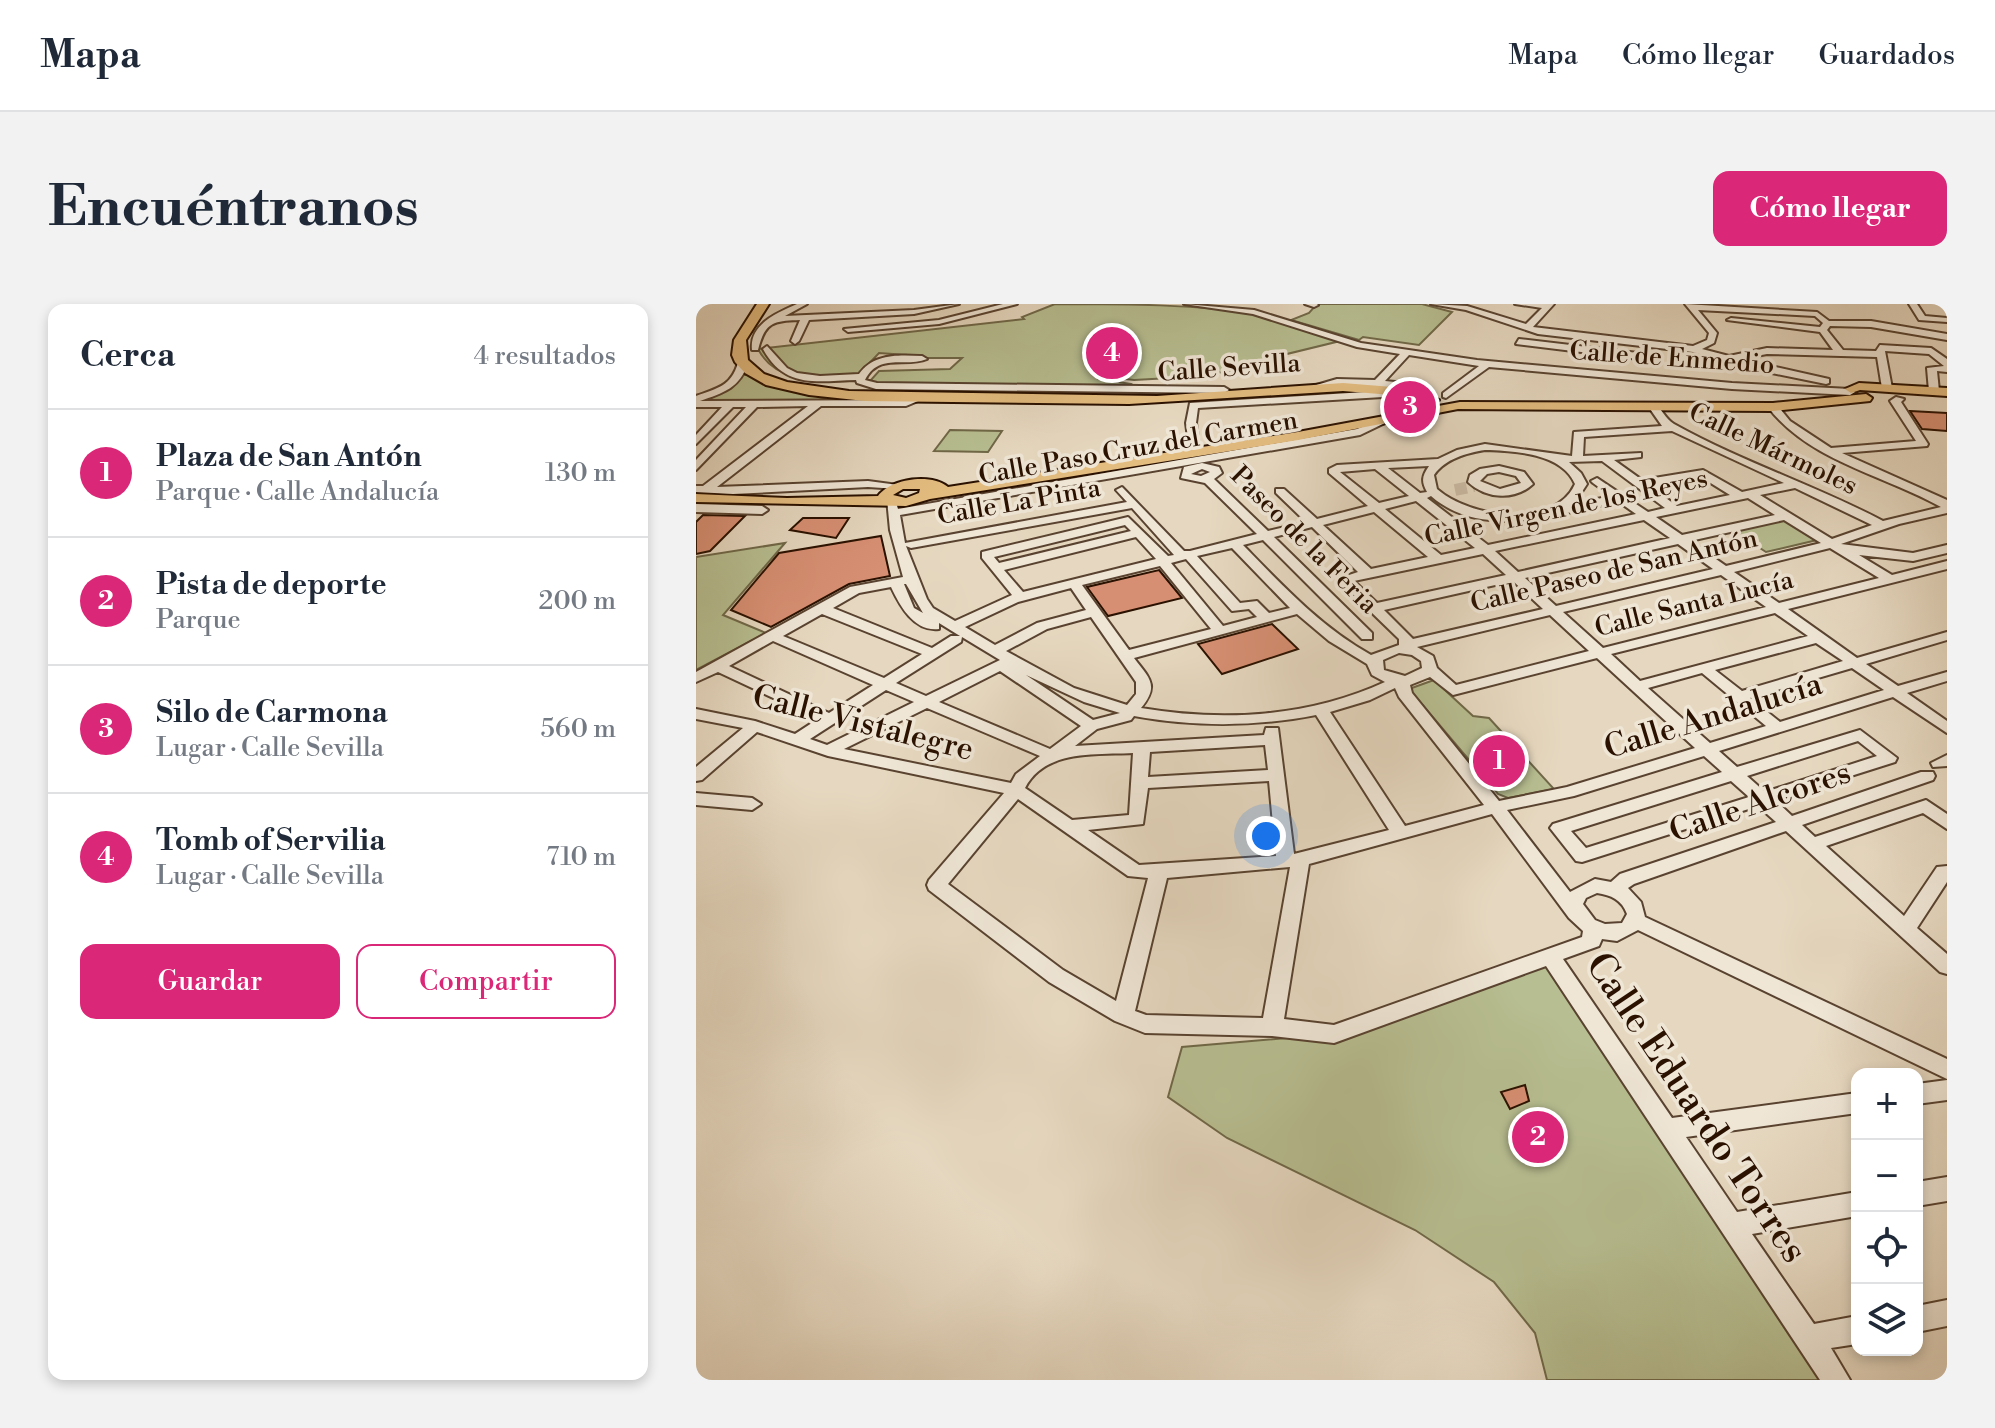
<!DOCTYPE html>
<html lang="es">
<meta charset="utf-8">
<style>
:root{--surface:#fff;--page:#f2f2f3;--text:#1f2937;--muted:#747a83;--line:#e0e1e3;--accent:#db2777}
body{margin:0;font-family:"Libre Bodoni",serif;background:var(--page);color:var(--text)}
.controls{position:absolute;right:24px;bottom:24px;display:grid;overflow:hidden;border-radius:16px;box-shadow:0 4px 12px #0003}
.controls button{width:72px;height:72px;display:grid;place-items:center;padding:0;border:0;border-bottom:2px solid var(--line);background:var(--surface);color:var(--text);font:40px sans-serif}
.you{position:absolute;left:570px;top:532px;width:28px;height:28px;margin:-20px;border:6px solid #fff;border-radius:50%;background:#1a73e8;box-shadow:0 0 0 12px #1a73e833}
.badge{display:grid;place-items:center;width:52px;height:52px;border-radius:50%;background:var(--accent);color:#fff;font-size:26px;font-weight:700}
.pin{position:absolute;translate:-50% -50%;border:4px solid #fff;box-shadow:0 2px 8px #0006}
.list{margin:0;padding:0;list-style:none}
h2{display:flex;justify-content:space-between;align-items:center;height:104px;margin:0;padding:0 32px;font-size:34px}
h2 small{font-size:26px;font-weight:400;color:var(--muted)}
.list li{display:grid;grid-template-columns:52px 1fr auto;gap:24px;align-items:center;box-sizing:border-box;height:128px;padding:0 32px;border-top:2px solid var(--line)}
.list b{display:block;font-size:30px;white-space:nowrap}
.list p{margin:0;font-size:26px;white-space:nowrap;color:var(--muted)}
.list em{font-size:26px;font-style:normal;color:var(--muted)}
.actions{display:flex;gap:16px;padding:24px 32px}
.actions a{flex:1;padding:18px 0;border:2px solid var(--accent);border-radius:16px;text-align:center;font-size:28px;color:var(--accent)}
.actions .main{background:var(--accent);color:#fff}
.icon{flex:none;width:44px;height:44px;fill:none;stroke:currentColor;stroke-width:2;stroke-linecap:round;stroke-linejoin:round}
.map{position:relative;flex:none;width:1251px;height:1076px;overflow:hidden;border-radius:16px}
header{display:flex;align-items:center;gap:48px;box-sizing:border-box;height:112px;padding:0 40px;background:var(--surface);border-bottom:2px solid var(--line)}
header strong{font-size:38px}
nav{display:flex;gap:44px;margin-inline-start:auto;font-size:28px}
.intro{display:flex;align-items:center;justify-content:space-between;box-sizing:border-box;height:192px;padding:0 48px}
h1{margin:0;font-size:56px}
.button{padding:20px 36px;border-radius:16px;background:var(--accent);color:#fff;font-size:28px;font-weight:700}
main{display:flex;gap:48px;padding:0 48px}
aside{flex:1;background:var(--surface);border-radius:16px;box-shadow:0 4px 12px #0003}
.map>svg:first-child{display:block}
</style>
<header>
<strong>Mapa</strong>
<nav><a>Mapa</a><a>Cómo llegar</a><a>Guardados</a></nav>
</header>
<div class="intro"><h1>Encuéntranos</h1><a class="button">Cómo llegar</a></div>
<main>
<aside>
<h2>Cerca<small>4 resultados</small></h2>
<ul class="list">
<li><span class="badge">1</span><div><b>Plaza de San Antón</b><p>Parque · Calle Andalucía</p></div><em>130 m</em></li>
<li><span class="badge">2</span><div><b>Pista de deporte</b><p>Parque</p></div><em>200 m</em></li>
<li><span class="badge">3</span><div><b>Silo de Carmona</b><p>Lugar · Calle Sevilla</p></div><em>560 m</em></li>
<li><span class="badge">4</span><div><b>Tomb of Servilia</b><p>Lugar · Calle Sevilla</p></div><em>710 m</em></li>
</ul>
<div class="actions"><a class="main">Guardar</a><a>Compartir</a></div>
</aside>
<div class="map">
<svg width="1251" height="1076" viewBox="0 0 1251 1076">
<rect width="100%" height="100%" fill="#e6d8c0"/>
<filter id="stains"><feTurbulence type="fractalNoise" baseFrequency=".0025" numOctaves="4"/><feColorMatrix values="0 0 0 0 .2 0 0 0 0 .09 0 0 0 0 .02 0 0 0 .5 -.17"/></filter>
<radialGradient id="worn" r=".72"><stop offset=".6" stop-color="#630" stop-opacity="0"/><stop offset="1" stop-color="#630" stop-opacity=".3"/></radialGradient>
<g fill="#b7be91" stroke="#706848" stroke-width="2">
<path d="M359 0C425 0 503 0 568 11 593 18 619 29 644 37L550 60 557 65C537 71 514 67 493 69L492 73 438 76 406 72 403 75 435 80 431 86 178 80 174 77 183 67 254 65 266 54H211V51L183 49 163 70C126 72 83 84 62 45L328 15 326 13Z"/>
<polygon points="621,0 726,0 756,8 723,41 667,33 663,36 595,16 613,9"/>
<polygon points="45,71 63,71 66,77 90,86 130,94 115,98 0,97"/>
<polygon points="254,126 306,127 292,148 238,147"/>
<polygon points="1087,216 1121,236 1070,248 1038,227"/>
<polygon points="89,239 27,311 70,329 0,366 0,253"/>
<polygon points="738,376 777,412 793,414 858,485 812,494 802,490 713,385"/>
<polygon points="854,652 1131,1076 851,1076 839,1029 798,978 719,926 531,834 472,793 486,743 638,730"/>
</g>
<g fill="#d78f73" stroke="#2a1100" stroke-width="2">
<polygon points="1214,107 1251,109 1251,127 1226,125"/>
<polygon points="7,211 49,212 14,247 0,250 0,218"/>
<polygon points="153,214 140,234 94,226 107,214"/>
<polygon points="185,232 194,272 153,280 75,323 35,306 83,249"/>
<polygon points="463,266 486,294 412,312 391,283"/>
<polygon points="576,320 602,345 526,370 502,340"/>
<polygon points="829,781 833,797 814,805 805,788"/>
</g>
<g fill="none" stroke-linecap="round" stroke-linejoin="round">
<polyline stroke="#cabaa3" stroke-width="12" stroke-dasharray="12 6" stroke-linecap="butt" points="759,186 778,182"/>
<defs>
<g id="minor">
<path d="M101 0H111L89 12 218 6 263 0 218 10 113 16 103 37 99 40 95 37 104 16C77 17 69 18 62 46H56C53 20 81 9 101 0Z"/>
<polygon points="307,0 321,0 243,20 152,28 148,25 243,16"/>
<polygon points="488,0 558,6 665,39 781,56 1036,79 1154,85 1159,88 1154,91 1036,85 793,63 750,94 747,93 747,89 783,62 713,51 689,77 728,81 733,84 731,86 641,81 613,89 610,88 610,84 641,75 679,76 704,50 661,43 557,10"/>
<polygon points="609,0 621,0 622,1 618,3"/>
<path d="M735 0 771 2 830 20 846 4 819 0H858L837 23 997 42 1011 36 1013 29 989 0 1121 8 1133 17H1175L1251 30V36L1175 23 1134 22 1131 26 1147 46 1180 47 1184 41 1235 44 1251 55V68L1241 67 1243 87 1238 90 1233 87 1231 64 1248 62 1233 50 1189 47 1196 84 1191 87 1186 84 1181 53 1071 50 1044 55 1133 75V79L1130 80 1066 67 997 48 842 30 770 6ZM1002 6 1119 12 1127 19 1124 23 1035 14 1031 16 1124 28 1137 46 1071 44 1033 52 1006 45 1018 39 1021 29Z"/>
<polygon points="1213,0 1221,0 1229,12 1251,14 1251,18 1223,16"/>
<polygon points="823,35 959,51 963,54 959,57 820,40"/>
<path d="M71 42 91 64 101 69 124 72 163 70C178 49 203 51 226 52L231 55C210 64 183 48 169 76L181 79 528 83 533 86 528 89 180 85 161 79 160 76C120 77 89 85 67 45Z"/>
<path d="M47 56 52 59C44 84 27 89 4 97L209 96 229 89 234 92 210 102H125L21 183 172 177 202 181V185L172 183 37 190 0 188V182H7L112 102 61 103 0 166V156L50 103H37L0 140V131L26 103H0V92C22 84 35 82 42 59Z"/>
<polygon points="693,84 698,87 687,93 502,104 500,119 504,149 499,152 494,149 490,119 494,99 685,87"/>
<path d="M1200 93 1208 95 1205 98 1232 140 1231 142 1146 149 1251 196V209L1203 220 1145 240 1217 249 1251 241V249L1217 257 1163 251 1196 271 1251 257V265L1092 305 1161 354 1251 328V336L1170 360 1202 382 1251 368V377L1211 389 1251 417V429L1197 393 1023 447 1041 463 1164 426 1201 454 1199 458 1079 496 1096 512 1225 468H1237L1239 472 1237 476 1106 521 1119 533 1230 496 1251 510V525L1227 509 1130 542 1208 612 1241 563 1251 562V578L1221 624 1251 650V670L1244 668 1090 527 938 580 932 584 945 598 949 613 1251 755V775L942 626 921 637 906 635 903 642 867 655 976 814 1161 789V809L990 833 1041 908 1161 888V912L1056 930 1118 1020 1161 1012V1040L1135 1044 1154 1076H1124L850 662 638 739 576 732 449 729 419 717 353 678 233 586 231 581 233 576 308 489 132 452 61 428 6 476 0 477V463L47 424 0 415V405L59 417 99 430 122 415 22 368 0 378V368L154 283 207 273 194 226 191 195H199L202 205 661 125 686 115 691 118 664 131 204 211 209 239 431 198 420 186 426 183 488 247H494L561 230 509 179 485 174 488 163 506 159 523 163 526 169 518 175 572 227 610 218 580 189V185H588L621 215 672 202 633 169V165L641 161 742 155 761 146 789 140 876 152 878 128 966 122 952 102 957 99C966 104 969 115 978 120 1046 158 1119 181 1187 217L1245 203C1188 171 1113 157 1072 103L1081 101 1094 117 1135 144 1220 137 1194 97ZM976 127 1088 179 1046 188 1007 166 946 176 918 156 945 153V149L887 152 888 133ZM789 146C819 147 866 149 879 180 858 226 774 214 741 185L738 171C749 155 770 149 789 146ZM906 157 969 204 952 208 901 174 895 177 897 179 915 192 878 200 891 180 885 169 873 158ZM733 162C726 172 725 177 731 188L724 189 692 164ZM506 165 514 168 505 172 495 170ZM679 165 713 192 683 199 644 168ZM1005 173 1034 191 981 202 953 182ZM1099 184 1176 221 1136 235 1064 191ZM735 192C786 237 864 209 923 198L940 210 792 241 731 194ZM1052 194 1079 211 986 231 960 213ZM720 197 779 244 745 251 689 205ZM436 204 478 251 472 252 432 213 286 248V254L316 291 259 317 237 304 231 295 210 242 215 244ZM678 208 732 253 675 265 627 221ZM948 216 974 234 822 268 799 247ZM1088 216 1125 239 1030 262 994 237ZM429 221 435 227 303 259 298 253ZM616 223 662 268 641 275 703 335V341L675 351C625 323 586 281 547 241L567 236 666 335H676V329L578 233ZM440 233 460 255 327 288 308 266ZM982 240 1017 265 860 302 829 274ZM536 244 594 304 573 309 561 297 544 299 501 252ZM1134 244 1183 274 1083 299 1038 268ZM787 250 810 271 681 299 658 277ZM490 255 536 307 553 305 561 313 527 322 475 259ZM464 262 515 325 433 346 386 281ZM1025 271 1070 303 907 344 867 308ZM817 277 847 305 717 335 688 306ZM208 280H210L227 309 218 304ZM195 283C204 302 218 328 243 325V319L264 332H255L236 344 137 304 163 289ZM375 284 390 306 341 319 299 341 269 323 322 298ZM1079 309 1112 332 944 377 915 350ZM126 310 226 350 188 374 87 332ZM601 310 633 337 671 360 676 371 689 378C613 413 527 418 445 404 464 381 453 374 438 354ZM854 311 893 347 760 381 741 364 737 352 721 343ZM395 313 440 378V390L431 401 378 384 310 347 351 325ZM266 333 304 356 230 392 200 379 265 338ZM77 337 177 381 133 409 33 362ZM1120 339 1147 357 1046 387 1019 366ZM703 349 716 351 725 357 726 364 709 372 688 366 687 356ZM901 354 999 444 871 483 803 497 716 389 714 381 734 373 757 391ZM1156 364 1188 386 1084 418 1054 394ZM304 367 385 422 354 445 243 398ZM1006 369 1070 422 1014 439 952 384ZM330 371 388 398 424 409 397 416ZM699 384 703 393 788 501 709 522 634 408 674 396ZM190 386 218 398 131 441 114 435ZM231 404 344 452 320 470 315 479 148 445ZM620 411 693 526 598 550 582 424H570L568 431 379 442 401 425 435 416 438 412C499 423 559 423 620 411ZM1162 437 1181 452 1069 488 1051 472ZM569 441 572 466 452 473 454 448ZM437 449 433 511 376 516 329 484C349 445 401 451 437 449ZM1008 452 1026 468 857 520 854 524 880 557 886 558 1062 502 1080 518 924 570 915 578 899 575 874 588 811 506 878 492ZM573 477 580 552 443 561 392 526 447 520 452 484ZM1035 477 1053 493 890 544 875 527ZM322 495 432 572 452 574 420 697 367 666 252 580ZM796 510 873 614 887 627 886 633 638 721 588 715 613 560ZM594 563 567 714 450 711 439 707 471 574ZM901 589C915 591 926 596 931 610L926 619 909 620 899 616 887 600 890 594Z"/>
<path d="M803 162 828 168 837 180C819 197 790 195 772 178L774 171 784 165ZM803 168 820 172 825 179 804 185 784 177 791 170Z"/>
<polygon points="0,200 66,202 72,206 66,210 0,208"/>
<polygon points="1251,451 1251,462 1237,463 1235,459"/>
<polygon points="0,489 56,494 65,500 56,506 0,501"/>
<polygon points="1251,776 1251,796 1221,800 1221,780"/>
<polygon points="1251,873 1251,897 1221,902 1221,878"/>
<polygon points="1251,996 1251,1022 1221,1028 1221,1002"/>
</g>
<g id="major">
<polygon points="1163,79 1251,84 1251,92 1164,86 1155,89 1149,85"/>
<path d="M1170 90 1176 94 1174 97 1077 107 762 105 602 136 234 195 210 202 0 198V190L91 194 182 192C195 174 236 169 252 183L602 128 764 98 1077 99ZM207 185H224L223 189 210 194 197 191Z"/>
</g>
<polygon id="highway" points="61,0 73,0 50,36 52,56 68,70 91,78 153,87 461,92 647,79 709,84 743,96 736,100 708,92 647,87 433,100 169,97 113,91 70,81 49,69 39,58 36,51 38,36"/>
</defs>
<use href="#minor" stroke="#594330" stroke-width="4"/>
<use href="#major" stroke="#2a1100" stroke-width="4"/>
<use href="#highway" stroke="#2a1100" stroke-width="4"/>
<use href="#minor" fill="#efe6d6" fill-rule="evenodd"/>
<use href="#major" fill="#e3bc80" fill-rule="evenodd"/>
<use href="#highway" fill="#e3bc80" fill-rule="evenodd"/>
</g>
<g text-anchor="middle" dominant-baseline="central" stroke-width="7" stroke-linejoin="round" paint-order="stroke">
<g font-size="26" fill="#2a1100" stroke="#efe6d6">
<text transform="translate(976 54) rotate(4)">Calle de Enmedio</text>
<text transform="translate(533 64) rotate(-4)">Calle Sevilla</text>
<text transform="translate(442 144) rotate(-10)">Calle Paso Cruz del Carmen</text>
<text transform="translate(1077 145) rotate(25)">Calle Mármoles</text>
<text transform="translate(323 198) rotate(-10)">Calle La Pinta</text>
<text transform="translate(870 204) rotate(-12)">Calle Virgen de los Reyes</text>
<text transform="translate(608 236) rotate(45)">Paseo de la Feria</text>
<text transform="translate(918 267) rotate(-13)">Calle Paseo de San Antón</text>
<text transform="translate(998 300) rotate(-14)">Calle Santa Lucía</text>
</g>
<g font-size="32" fill="#2a1100" stroke="#efe6d6">
<text transform="translate(1017 412) rotate(-17)">Calle Andalucía</text>
<text transform="translate(167 419) rotate(14)">Calle Vistalegre</text>
<text transform="translate(1064 498) rotate(-19)">Calle Alcores</text>
</g>
<g font-size="38" fill="#2a1100" stroke="#efe6d6">
<text transform="translate(1000 804) rotate(56)">Calle Eduardo Torres</text>
</g>
</g>
<rect width="100%" height="100%" filter="url(#stains)"/>
<rect width="100%" height="100%" fill="url(#worn)"/>
</svg>
<div class="controls">
<button>+</button>
<button>−</button>
<button><svg class="icon" aria-label="locate" viewBox="0 0 24 24"><circle cx="12" cy="12" r="6"/><path d="M12 2v4M12 18v4M2 12h4M18 12h4"/></svg></button>
<button><svg class="icon" aria-label="layers" viewBox="0 0 24 24"><path d="M12 4l9 5-9 5-9-5zM3 14l9 5 9-5"/></svg></button>
</div>
<div class="you"></div>
<div class="pin badge" style="left:803px;top:457px">1</div>
<div class="pin badge" style="left:842px;top:833px">2</div>
<div class="pin badge" style="left:714px;top:103px">3</div>
<div class="pin badge" style="left:416px;top:49px">4</div>
</div>
</main>
